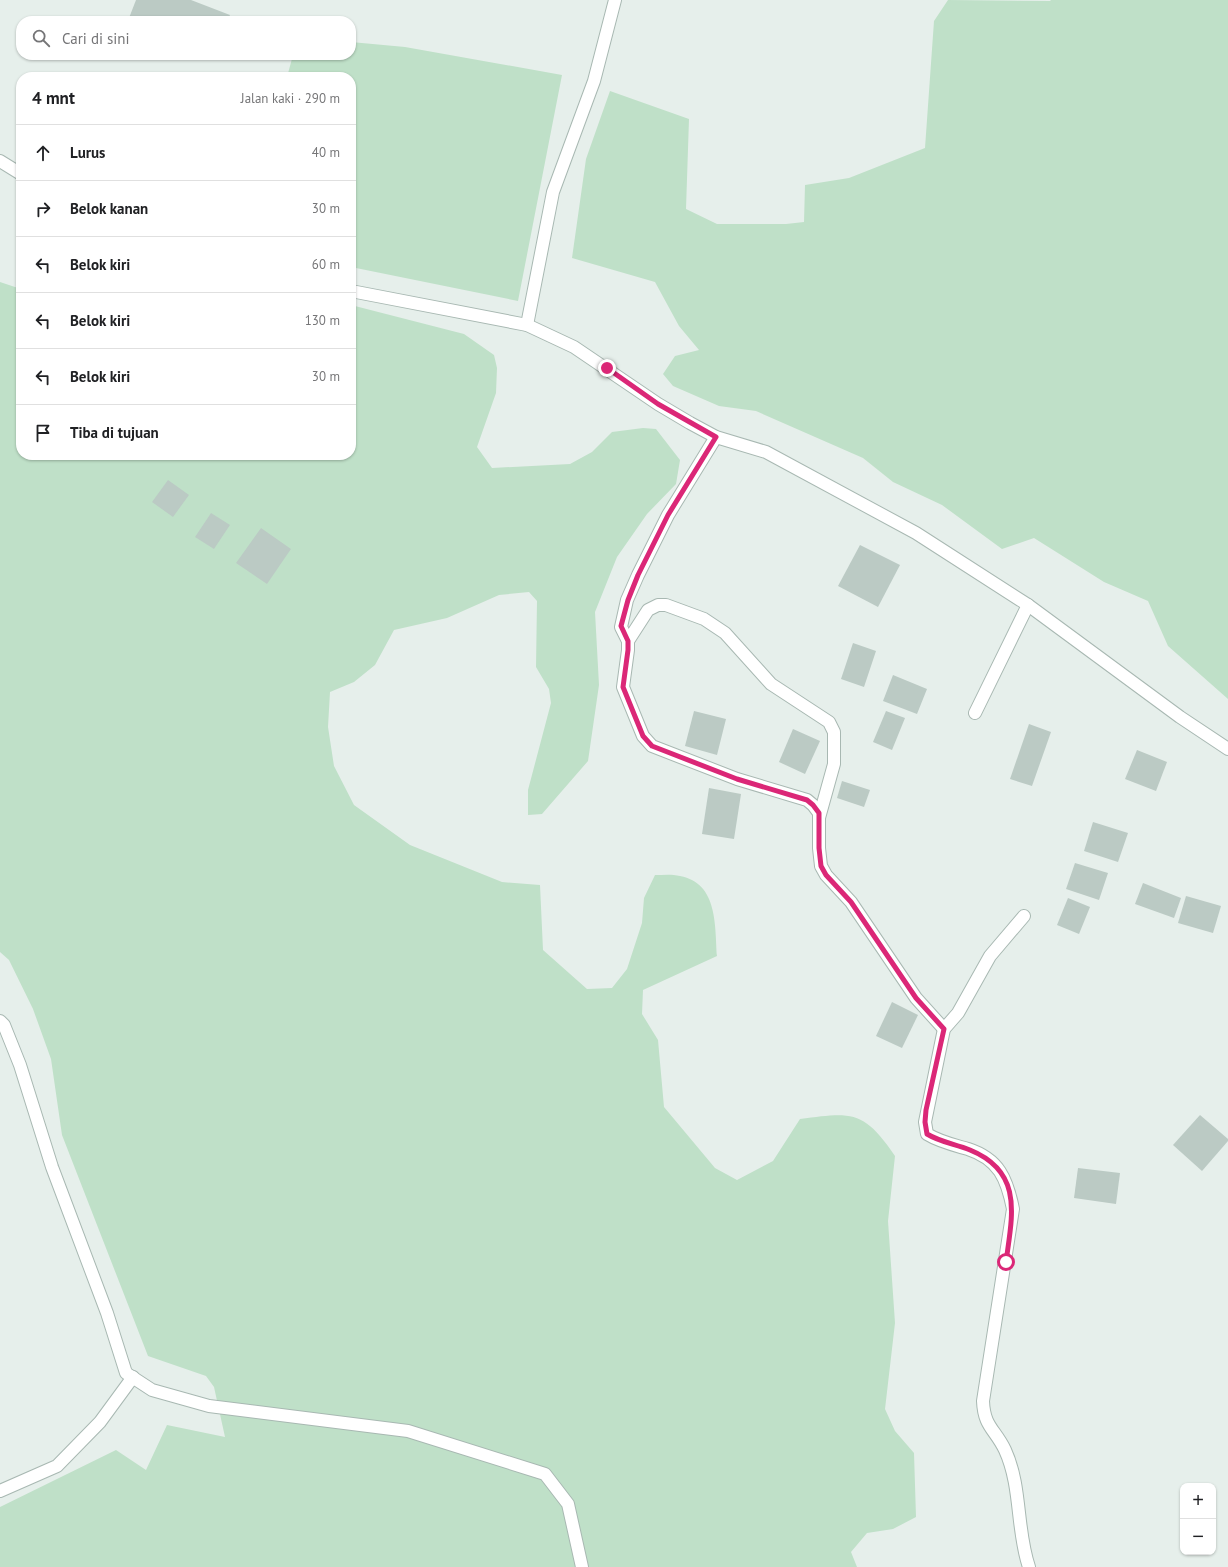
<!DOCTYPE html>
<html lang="id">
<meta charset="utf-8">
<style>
:root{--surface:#fff;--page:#f6f6f6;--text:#202124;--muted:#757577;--line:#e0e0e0}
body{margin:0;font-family:"PT Sans",sans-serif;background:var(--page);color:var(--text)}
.controls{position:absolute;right:12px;bottom:12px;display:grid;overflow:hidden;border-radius:8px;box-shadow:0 1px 3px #0004}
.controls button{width:36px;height:36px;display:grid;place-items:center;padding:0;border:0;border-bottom:1px solid var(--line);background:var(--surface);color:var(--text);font:20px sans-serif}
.stop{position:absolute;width:12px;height:12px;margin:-9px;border:3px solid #db2777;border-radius:50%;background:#fff}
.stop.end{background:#db2777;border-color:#fff;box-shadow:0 1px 4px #0008}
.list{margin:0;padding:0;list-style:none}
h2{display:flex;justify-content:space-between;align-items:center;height:52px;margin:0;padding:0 16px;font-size:17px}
h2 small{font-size:13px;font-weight:400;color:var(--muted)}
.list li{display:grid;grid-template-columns:26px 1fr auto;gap:12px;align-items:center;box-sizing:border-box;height:56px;padding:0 16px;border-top:1px solid var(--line)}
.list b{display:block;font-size:15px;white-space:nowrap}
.list em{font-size:13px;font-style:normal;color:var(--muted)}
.icon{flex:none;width:22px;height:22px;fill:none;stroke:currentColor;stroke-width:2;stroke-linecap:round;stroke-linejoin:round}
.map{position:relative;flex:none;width:1228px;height:1567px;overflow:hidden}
.search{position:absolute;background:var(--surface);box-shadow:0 1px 3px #0004;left:16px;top:16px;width:340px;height:44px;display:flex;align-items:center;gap:10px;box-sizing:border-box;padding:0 14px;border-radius:16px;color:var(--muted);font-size:15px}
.panel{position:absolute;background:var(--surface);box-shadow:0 1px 3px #0004;left:16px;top:72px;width:340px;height:388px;border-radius:16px}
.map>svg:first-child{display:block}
</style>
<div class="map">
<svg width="1228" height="1567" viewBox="0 0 1228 1567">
<rect width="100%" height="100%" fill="#e6efeb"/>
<g fill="#bfe0c8">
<polygon points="948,0 1050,1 1051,0 1228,0 1228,699 1168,646 1148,601 1104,582 1034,538 1002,549 942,505 893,482 863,458 756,411 719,406 673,386 663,374 675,356 699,350 679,326 655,282 572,258 586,159 610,91 689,119 686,209 717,224 786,224 804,222 805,185 849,178 925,148 934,21"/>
<polygon points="351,42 405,47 562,75 518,301 351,267 351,77 287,77 293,55 351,55"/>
<path d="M0 282 21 289V455H351V305L464 334 494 355 497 368 496 393 477 447 492 468 570 464 592 452 612 432 643 428 656 429 680 460 676 484 647 514 617 557 595 612 599 685 588 761 542 814 528 815V790L551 703 549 689 536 667 537 601 529 592 499 595 447 618 394 630 375 665 354 682 330 692 328 727 334 766 354 805 410 845 502 882 540 885 543 950 587 989 612 988 627 969 642 923 644 898 655 875C663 875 672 874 680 876 718 883 715 926 717 956L643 990 642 1014 658 1040 664 1107 715 1168 737 1180 773 1161 800 1119C852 1112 864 1110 895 1156L888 1221 895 1323 885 1409 895 1431 914 1453 916 1517 893 1529 867 1533 851 1552 857 1567H0V1507L116 1450 146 1470 167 1425 225 1437 214 1387 206 1376 148 1356 62 1135 51 1059 33 1009 9 960 0 952Z"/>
</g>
<g fill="#bbcac4">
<polygon points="136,0 191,0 230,15 227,21 137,21 129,18"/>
<polygon points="168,480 189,495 173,517 152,502"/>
<polygon points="211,513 230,525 214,549 195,537"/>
<polygon points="261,528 291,549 267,584 236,563"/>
<polygon points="860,545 900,565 878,607 838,586"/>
<polygon points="853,643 876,651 864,687 841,679"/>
<polygon points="893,675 927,689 917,714 883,701"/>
<polygon points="694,711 726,719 717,755 685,746"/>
<polygon points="886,711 905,718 892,750 873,742"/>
<polygon points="1029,724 1051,732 1032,786 1010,779"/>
<polygon points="793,729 820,741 805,774 779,762"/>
<polygon points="1137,750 1167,762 1156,791 1125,779"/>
<polygon points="842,781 870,790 864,807 837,798"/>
<polygon points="709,788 741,794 734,839 702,834"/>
<polygon points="1093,822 1128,833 1118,862 1084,851"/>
<polygon points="1075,863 1108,873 1099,900 1066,889"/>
<polygon points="1143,883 1181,898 1174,918 1135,904"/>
<polygon points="1186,896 1221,906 1213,933 1178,923"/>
<polygon points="1068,898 1090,907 1079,934 1057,925"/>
<polygon points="892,1002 918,1015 902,1048 876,1036"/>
<polygon points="1200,1115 1228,1139 1228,1141 1202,1171 1173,1145"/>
<polygon points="1078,1168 1120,1173 1116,1204 1074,1198"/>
</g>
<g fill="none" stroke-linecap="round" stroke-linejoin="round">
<defs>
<polyline id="lane" points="0,1491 57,1466 100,1422 133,1377"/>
<g id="street">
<polyline points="0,161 21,174"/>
<polyline points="351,291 527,325 574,347 658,404 690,423 716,437 766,452 916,533 1028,605 1180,717 1228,749"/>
<polyline points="527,325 553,192 594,81 615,0"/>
<polyline points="716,437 668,515 638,575 627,600 621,627 628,641 628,650 623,687 643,736 652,746 737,779 807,800 813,805 819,813 819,848 821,866 826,875 851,902 916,998 944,1029"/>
<polyline points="628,641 648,610 658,605 666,605 704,619 725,633 771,684 829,722 834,732 834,764 819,818"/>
<polyline points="975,713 1028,605"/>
<path d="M1024 916 990 956 958 1013 944 1029 925 1122 927 1134C940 1142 954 1145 968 1149 999 1159 1007 1179 1013 1209L983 1401C984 1427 995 1429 1005 1450 1022 1487 1016 1529 1029 1567"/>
<polyline points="0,1021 4,1025 20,1065 52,1167 107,1313 126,1373 152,1390 209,1406 408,1431 545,1474 568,1504 582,1567"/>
</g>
</defs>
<use href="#lane" stroke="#a8b8b2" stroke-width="14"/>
<use href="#street" stroke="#a8b8b2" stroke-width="14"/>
<use href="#lane" stroke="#fff" stroke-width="12"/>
<use href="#street" stroke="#fff" stroke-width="12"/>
</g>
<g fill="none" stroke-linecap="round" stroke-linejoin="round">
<path stroke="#db2777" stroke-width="5" d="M607 368 658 404 716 437 668 515 638 575 628 600 621 626 628 641V650L623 687 643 736 652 746 737 779 807 800 813 805 819 813V848L821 866 826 875 851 902 916 998 944 1029 926 1110 925 1122 927 1134C940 1142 955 1144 970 1150 1024 1172 1012 1216 1006 1262"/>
</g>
</svg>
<div class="controls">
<button>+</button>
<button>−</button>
</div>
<div class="stop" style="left:1006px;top:1262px"></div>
<div class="stop end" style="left:607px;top:368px"></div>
<div class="search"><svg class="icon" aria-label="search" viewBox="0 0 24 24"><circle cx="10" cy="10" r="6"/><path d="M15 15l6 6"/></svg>Cari di sini</div>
<section class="panel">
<h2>4 mnt<small>Jalan kaki · 290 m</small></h2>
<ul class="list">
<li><svg class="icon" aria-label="ahead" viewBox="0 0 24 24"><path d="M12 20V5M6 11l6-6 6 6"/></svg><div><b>Lurus</b></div><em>40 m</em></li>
<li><svg class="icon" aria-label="right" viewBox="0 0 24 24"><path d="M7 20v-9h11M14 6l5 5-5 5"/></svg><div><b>Belok kanan</b></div><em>30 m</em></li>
<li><svg class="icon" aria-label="left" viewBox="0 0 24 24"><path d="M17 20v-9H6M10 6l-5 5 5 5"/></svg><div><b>Belok kiri</b></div><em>60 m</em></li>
<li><svg class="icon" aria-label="left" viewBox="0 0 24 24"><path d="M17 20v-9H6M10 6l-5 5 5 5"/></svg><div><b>Belok kiri</b></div><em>130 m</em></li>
<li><svg class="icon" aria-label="left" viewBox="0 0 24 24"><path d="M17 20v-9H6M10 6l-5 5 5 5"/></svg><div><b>Belok kiri</b></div><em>30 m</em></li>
<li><svg class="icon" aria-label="arrive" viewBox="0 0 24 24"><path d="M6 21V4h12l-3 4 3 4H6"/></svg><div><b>Tiba di tujuan</b></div></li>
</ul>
</section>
</div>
